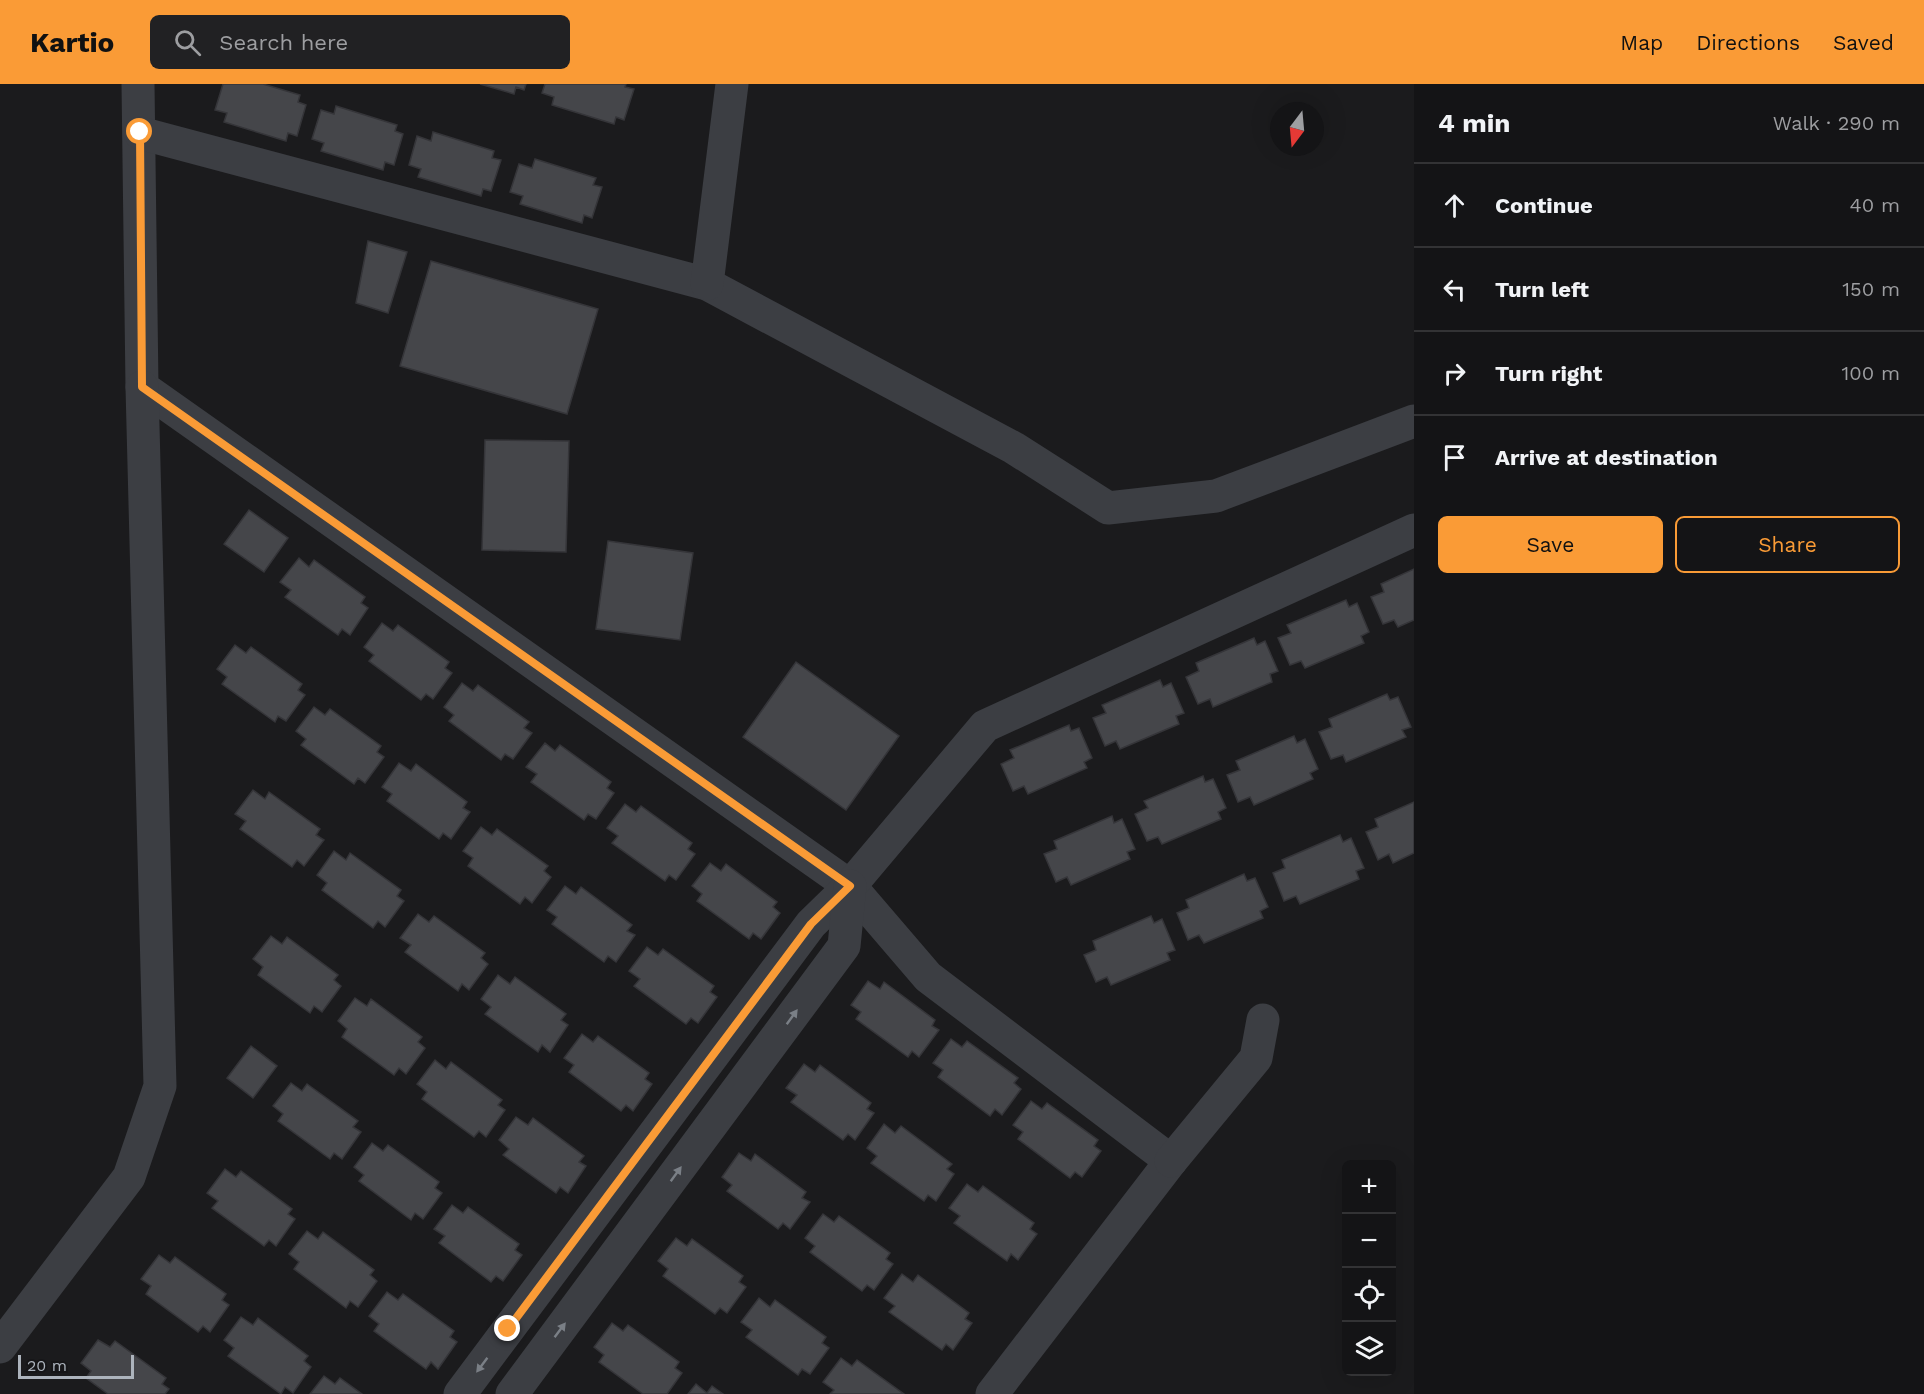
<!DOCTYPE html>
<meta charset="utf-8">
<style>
:root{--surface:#141416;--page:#212123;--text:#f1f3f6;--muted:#9d9ea1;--line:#333335;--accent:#fa9b36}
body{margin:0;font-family:"Work Sans",sans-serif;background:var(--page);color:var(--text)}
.controls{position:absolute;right:18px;bottom:18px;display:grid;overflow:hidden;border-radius:9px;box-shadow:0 6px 24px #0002}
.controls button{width:54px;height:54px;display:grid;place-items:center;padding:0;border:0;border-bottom:2px solid var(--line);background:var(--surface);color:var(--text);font:30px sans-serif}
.compass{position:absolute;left:1270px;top:18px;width:54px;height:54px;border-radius:50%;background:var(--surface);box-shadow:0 6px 24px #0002;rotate:196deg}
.scale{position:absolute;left:18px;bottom:15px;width:116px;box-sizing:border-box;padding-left:6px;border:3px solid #adb4bd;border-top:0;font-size:16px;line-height:21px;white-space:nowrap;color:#adb4bd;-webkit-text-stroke:4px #161618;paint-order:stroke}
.stop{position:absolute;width:18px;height:18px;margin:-14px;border:4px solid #fa9b36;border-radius:50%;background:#fff}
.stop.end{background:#fa9b36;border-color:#fff;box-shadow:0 2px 6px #0008}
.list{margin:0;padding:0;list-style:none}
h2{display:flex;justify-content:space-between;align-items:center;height:78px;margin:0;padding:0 24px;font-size:26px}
h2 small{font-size:20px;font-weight:400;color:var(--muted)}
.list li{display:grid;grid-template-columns:39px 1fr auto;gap:18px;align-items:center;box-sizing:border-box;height:84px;padding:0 24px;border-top:2px solid var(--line)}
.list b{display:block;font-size:22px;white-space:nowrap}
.list em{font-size:20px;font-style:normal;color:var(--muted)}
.actions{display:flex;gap:12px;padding:18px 24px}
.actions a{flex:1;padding:14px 0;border:2px solid var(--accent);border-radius:9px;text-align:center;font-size:21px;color:var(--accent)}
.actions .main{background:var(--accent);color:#111}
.icon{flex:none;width:33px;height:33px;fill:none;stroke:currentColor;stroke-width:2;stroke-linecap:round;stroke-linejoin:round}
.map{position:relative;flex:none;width:1414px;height:1310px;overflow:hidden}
header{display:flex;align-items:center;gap:36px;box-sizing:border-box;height:84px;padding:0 30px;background:var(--accent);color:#111}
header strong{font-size:28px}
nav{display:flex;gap:33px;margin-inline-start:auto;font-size:21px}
.search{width:420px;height:54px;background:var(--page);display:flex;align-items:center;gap:15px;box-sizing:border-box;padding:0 21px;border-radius:9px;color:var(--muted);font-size:22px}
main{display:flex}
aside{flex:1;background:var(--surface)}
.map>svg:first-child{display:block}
</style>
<header>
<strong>Kartio</strong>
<div class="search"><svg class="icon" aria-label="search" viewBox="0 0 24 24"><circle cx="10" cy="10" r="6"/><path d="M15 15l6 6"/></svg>Search here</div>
<nav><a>Map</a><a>Directions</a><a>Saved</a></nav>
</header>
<main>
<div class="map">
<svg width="1414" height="1310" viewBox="0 0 1414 1310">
<rect width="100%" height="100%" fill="#1b1b1d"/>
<g fill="#45464a" stroke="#353539" stroke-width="1.5">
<polygon points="223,0 263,0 300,11 298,18 306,21 297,52 288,49 286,57 224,38 227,29 215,26"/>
<polygon points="480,0 526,0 524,6 516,3 514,10"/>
<polygon points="545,0 626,0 625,3 634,5 624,36 616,33 614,40 552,21 554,13 542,9"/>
<polygon points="336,22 397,41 395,47 403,50 394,81 385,78 383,86 321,67 324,59 312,55 321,26 334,30"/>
<polygon points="433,48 494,67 492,74 501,76 491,107 483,105 481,112 418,93 421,85 409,81 417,52 431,57"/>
<polygon points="535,75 596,94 593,101 602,103 592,134 584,131 582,139 520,120 523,112 510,108 519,80 532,84"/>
<polygon points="368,157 407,168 388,229 356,219"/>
<polygon points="431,177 598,225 567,330 400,282"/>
<polygon points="485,356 569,357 566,468 482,466"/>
<polygon points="249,426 288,454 264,488 224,460"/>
<polygon points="608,457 693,469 680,556 596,545"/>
<polygon points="299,474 309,483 314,476 365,513 361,519 368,524 350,551 342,545 338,551 285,513 291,506 280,498"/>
<polygon points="1414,485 1414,536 1398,543 1394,536 1383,540 1371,513 1384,508 1381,500"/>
<polygon points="1346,516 1349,523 1357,519 1369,548 1361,552 1364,559 1305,584 1301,577 1290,581 1278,554 1291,549 1287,541"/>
<polygon points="382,539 393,547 398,541 449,578 445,584 452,589 433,615 426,610 421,616 369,577 374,571 364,563"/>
<polygon points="1254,554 1257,561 1265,557 1278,587 1270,590 1272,598 1213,623 1210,615 1198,620 1186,593 1199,587 1196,579"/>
<polygon points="235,561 246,569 251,563 302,600 298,606 305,611 286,637 278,632 275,638 222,600 227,593 217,585"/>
<polygon points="796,578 899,652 846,726 743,653"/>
<polygon points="1160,596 1163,603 1171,599 1184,629 1176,632 1179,640 1120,665 1116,657 1105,662 1093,634 1106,629 1102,621"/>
<polygon points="462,599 473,607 478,601 529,638 524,644 532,649 513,675 505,670 501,676 449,637 454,631 444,623"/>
<polygon points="1387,610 1390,616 1398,613 1411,643 1402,646 1406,653 1346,678 1343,671 1331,675 1319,648 1332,643 1329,635"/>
<polygon points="314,623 325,631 330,625 381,662 377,668 384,673 365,699 358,694 354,700 301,661 306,655 296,647"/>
<polygon points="1069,641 1071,647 1079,644 1092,674 1084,678 1087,684 1028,710 1024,702 1013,707 1001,680 1014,674 1010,666"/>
<polygon points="1294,652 1297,659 1305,655 1318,685 1310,689 1313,695 1254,721 1250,713 1238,718 1227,691 1240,686 1236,677"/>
<polygon points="545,659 555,667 560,661 611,698 607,704 614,709 596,735 588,730 584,736 531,698 537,690 526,683"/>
<polygon points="399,679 411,687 416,680 467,718 463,724 470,728 451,755 443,749 439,755 387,717 392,710 382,703"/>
<polygon points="1203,692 1205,698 1213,695 1226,724 1218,728 1221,735 1162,760 1158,753 1147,757 1135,730 1148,724 1144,717"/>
<polygon points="253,706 265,715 269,708 320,745 316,751 324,756 304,782 297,776 292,783 240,745 246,737 235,730"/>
<polygon points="1414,718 1414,769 1393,779 1389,770 1378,776 1366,748 1378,743 1375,735"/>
<polygon points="625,720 636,728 641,722 692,759 688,765 695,770 676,796 669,791 665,797 612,759 618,752 607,744"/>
<polygon points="1112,732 1114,739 1122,735 1135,765 1127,768 1130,775 1071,801 1067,793 1056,798 1044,770 1057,765 1054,757"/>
<polygon points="481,743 492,751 497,745 548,782 544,787 551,793 532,819 525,813 520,820 468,782 473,774 463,767"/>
<polygon points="1340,751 1343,758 1351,754 1364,784 1356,787 1359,795 1300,820 1296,812 1284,817 1273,789 1285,784 1282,776"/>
<polygon points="334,767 346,776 350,769 401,806 397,812 404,817 385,843 378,837 373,844 322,806 327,799 317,791"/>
<polygon points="710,779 721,787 726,780 777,818 773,823 780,829 761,855 753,849 749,855 697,817 702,810 692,802"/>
<polygon points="1244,790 1247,797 1255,794 1268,823 1260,827 1263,834 1204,859 1199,851 1188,856 1177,829 1189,824 1186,816"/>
<polygon points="565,802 576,810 581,803 632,841 627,847 635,851 616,878 608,872 604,878 552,840 557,833 547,826"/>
<polygon points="418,830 429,838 434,832 485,869 481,874 488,880 469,906 462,900 458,907 405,868 411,861 400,854"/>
<polygon points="1151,832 1154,839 1162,835 1175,866 1167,869 1170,876 1111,901 1107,893 1096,898 1084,871 1096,866 1093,857"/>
<polygon points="271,852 282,860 287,853 338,891 334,896 341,902 322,928 314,922 310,929 258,891 263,883 253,875"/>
<polygon points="647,863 658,871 663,865 714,902 710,908 717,913 698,939 691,934 686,940 634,902 640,895 629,887"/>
<polygon points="498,891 510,900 515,893 566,930 561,936 568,941 550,968 542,961 538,968 485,930 491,923 481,915"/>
<polygon points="868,897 880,905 884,898 935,936 932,942 939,946 919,973 912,967 908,973 856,935 861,928 851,921"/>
<polygon points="355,914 367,922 371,915 422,953 418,958 425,964 406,990 399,984 394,991 342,953 347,945 338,937"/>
<polygon points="582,950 593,958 598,952 649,989 645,995 652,1000 633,1027 626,1021 621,1027 569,988 574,981 564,974"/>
<polygon points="951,955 962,963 967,957 1018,994 1014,999 1021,1005 1002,1031 995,1025 990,1032 938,993 943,986 933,979"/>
<polygon points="251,962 277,982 253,1014 227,994"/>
<polygon points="435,976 446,985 451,978 502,1016 498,1021 505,1026 486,1053 479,1047 474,1053 422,1015 427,1008 417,1000"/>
<polygon points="804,980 815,988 820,981 871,1019 867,1025 874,1029 855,1056 848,1050 843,1056 791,1018 797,1011 786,1004"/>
<polygon points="291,999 302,1007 307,1000 358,1037 353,1043 361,1048 342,1075 334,1069 330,1075 278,1037 283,1030 273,1022"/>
<polygon points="1031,1017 1042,1025 1047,1019 1098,1056 1094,1062 1101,1067 1082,1093 1075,1088 1070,1094 1018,1055 1023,1048 1013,1041"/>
<polygon points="516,1033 528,1041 533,1034 584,1072 579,1078 586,1082 568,1109 560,1103 556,1109 503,1071 509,1065 499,1056"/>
<polygon points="884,1040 895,1049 901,1042 952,1080 947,1085 954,1090 936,1117 928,1111 924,1117 871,1079 877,1072 867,1064"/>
<polygon points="372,1059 383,1067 388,1061 439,1098 435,1104 442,1109 423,1135 415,1129 411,1136 359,1097 364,1091 354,1083"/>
<polygon points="739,1069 751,1077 755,1070 806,1108 802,1114 810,1118 790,1145 783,1139 778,1145 727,1107 732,1101 722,1093"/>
<polygon points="225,1085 236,1093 241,1087 292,1125 288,1130 295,1135 276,1162 269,1156 264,1162 212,1124 218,1117 207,1109"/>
<polygon points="967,1100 978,1108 983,1102 1034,1139 1030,1145 1037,1150 1018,1176 1011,1170 1007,1177 954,1139 960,1132 949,1124"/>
<polygon points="452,1121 463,1129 468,1123 519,1160 515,1166 522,1171 503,1197 496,1192 491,1198 439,1159 445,1152 434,1145"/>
<polygon points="823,1130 834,1138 839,1132 890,1169 886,1175 893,1180 874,1206 867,1201 862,1207 810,1168 815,1162 805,1154"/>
<polygon points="307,1147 318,1155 323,1148 374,1186 370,1191 377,1197 358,1223 350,1217 346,1224 294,1185 299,1178 289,1170"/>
<polygon points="676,1154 687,1162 692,1155 743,1192 739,1198 746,1203 727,1229 720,1224 715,1230 663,1192 668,1185 658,1177"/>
<polygon points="159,1171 170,1179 175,1173 226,1210 222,1216 229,1221 210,1248 203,1242 198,1248 146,1210 151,1202 141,1195"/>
<polygon points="902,1190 913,1198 918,1191 969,1229 965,1235 972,1239 953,1266 946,1260 942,1266 889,1228 895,1222 884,1214"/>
<polygon points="387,1208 398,1216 403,1210 454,1247 450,1253 457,1258 438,1285 431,1278 426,1285 374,1247 379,1240 369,1232"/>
<polygon points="759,1214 770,1223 775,1216 826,1253 822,1259 829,1264 810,1290 802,1285 798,1291 746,1253 752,1246 741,1238"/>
<polygon points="241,1233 253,1241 258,1234 308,1272 304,1277 311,1283 293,1309 285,1303 281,1310 228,1272 234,1264 224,1256"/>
<polygon points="612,1239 623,1247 628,1241 679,1278 675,1284 682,1289 667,1310 643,1310 599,1278 604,1271 594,1263"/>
<polygon points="98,1256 110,1263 115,1257 166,1294 162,1300 169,1305 165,1310 108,1310 86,1294 91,1287 81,1279"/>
<polygon points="841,1274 852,1282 857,1276 904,1310 830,1310 834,1306 823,1298"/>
<polygon points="324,1292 335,1300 340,1294 362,1310 310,1310"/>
<polygon points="696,1300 707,1309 712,1302 723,1310 688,1310"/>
</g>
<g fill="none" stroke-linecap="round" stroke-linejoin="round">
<g stroke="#3c3e43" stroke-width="33">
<polyline points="138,0 142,303 850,802 928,893 1171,1077 992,1310"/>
<polyline points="140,49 707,200 1014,364 1108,424 1216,412 1414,337"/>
<polyline points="707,200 732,0"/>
<polyline points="1171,1077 1256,974 1263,936"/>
<polyline points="0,1263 129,1093 160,1002 142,303"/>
<polyline points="460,1310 811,840 850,802 985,642 1414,446"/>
<polyline points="512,1310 844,862 850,802"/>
</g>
</g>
<defs><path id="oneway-solid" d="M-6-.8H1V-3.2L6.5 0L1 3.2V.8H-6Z" transform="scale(1.5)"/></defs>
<g fill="#7a7f86">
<use href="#oneway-solid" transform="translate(792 933) rotate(-54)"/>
<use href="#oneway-solid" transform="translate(676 1090) rotate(-54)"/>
<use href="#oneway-solid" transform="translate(560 1246) rotate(-53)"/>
<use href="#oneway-solid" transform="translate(482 1281) rotate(127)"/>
</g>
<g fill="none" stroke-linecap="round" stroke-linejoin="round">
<polyline stroke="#fa9b36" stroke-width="8" points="140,48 142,303 850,802 811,840 508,1245"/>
</g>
</svg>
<div class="controls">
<button>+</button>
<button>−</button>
<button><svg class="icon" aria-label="locate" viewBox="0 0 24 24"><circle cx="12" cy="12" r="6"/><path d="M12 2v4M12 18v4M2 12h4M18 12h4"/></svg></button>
<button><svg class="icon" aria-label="layers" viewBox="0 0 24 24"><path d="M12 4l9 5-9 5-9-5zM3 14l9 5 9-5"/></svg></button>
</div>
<svg class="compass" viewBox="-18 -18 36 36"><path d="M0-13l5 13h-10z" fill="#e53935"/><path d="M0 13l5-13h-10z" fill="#9d9ea1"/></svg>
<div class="scale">20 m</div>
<div class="stop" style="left:140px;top:48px"></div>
<div class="stop end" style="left:508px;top:1245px"></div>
</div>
<aside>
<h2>4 min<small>Walk · 290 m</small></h2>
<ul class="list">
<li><svg class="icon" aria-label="ahead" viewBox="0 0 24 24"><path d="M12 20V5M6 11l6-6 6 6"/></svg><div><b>Continue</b></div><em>40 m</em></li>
<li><svg class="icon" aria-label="left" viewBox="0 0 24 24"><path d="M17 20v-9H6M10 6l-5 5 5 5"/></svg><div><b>Turn left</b></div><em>150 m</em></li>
<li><svg class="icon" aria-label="right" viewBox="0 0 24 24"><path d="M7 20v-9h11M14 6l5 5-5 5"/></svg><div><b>Turn right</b></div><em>100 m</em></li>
<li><svg class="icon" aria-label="arrive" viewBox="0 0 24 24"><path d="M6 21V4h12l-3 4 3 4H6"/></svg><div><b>Arrive at destination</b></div></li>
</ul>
<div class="actions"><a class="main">Save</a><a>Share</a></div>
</aside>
</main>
